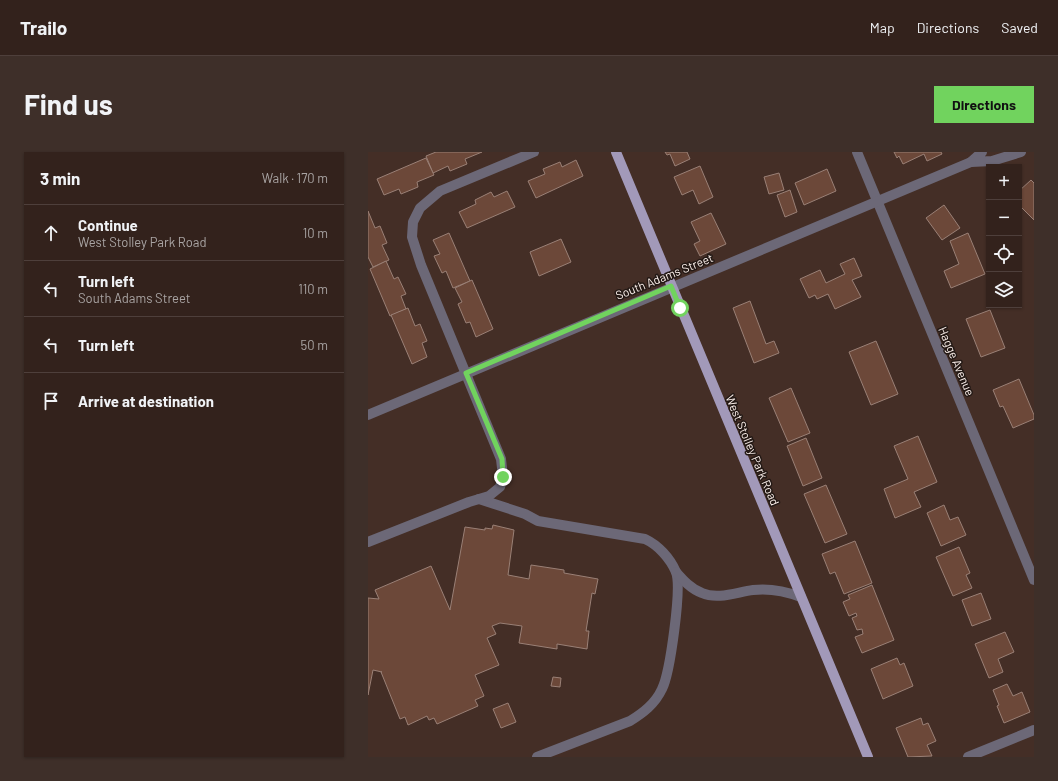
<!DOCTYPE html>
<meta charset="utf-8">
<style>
:root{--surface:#33221c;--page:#3e2f29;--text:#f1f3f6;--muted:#a9a4a3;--line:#4e3f3b;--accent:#71d35e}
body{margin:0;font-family:Barlow,sans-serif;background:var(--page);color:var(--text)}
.controls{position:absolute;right:12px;top:12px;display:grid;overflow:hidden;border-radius:0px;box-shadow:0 1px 3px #0004}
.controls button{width:36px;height:36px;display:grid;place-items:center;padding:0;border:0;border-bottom:1px solid var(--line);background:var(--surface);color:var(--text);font:20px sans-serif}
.stop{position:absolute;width:12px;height:12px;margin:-9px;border:3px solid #71d35e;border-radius:50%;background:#fff}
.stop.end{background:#71d35e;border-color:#fff;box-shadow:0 1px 4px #0008}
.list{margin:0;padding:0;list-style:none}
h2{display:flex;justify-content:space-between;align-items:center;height:52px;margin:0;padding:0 16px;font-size:17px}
h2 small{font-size:13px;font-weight:400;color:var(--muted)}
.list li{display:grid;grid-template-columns:26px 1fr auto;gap:12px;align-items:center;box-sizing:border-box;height:56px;padding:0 16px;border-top:1px solid var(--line)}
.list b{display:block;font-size:15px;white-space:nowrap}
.list p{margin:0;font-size:13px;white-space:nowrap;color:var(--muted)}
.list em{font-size:13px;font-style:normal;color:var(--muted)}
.icon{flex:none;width:22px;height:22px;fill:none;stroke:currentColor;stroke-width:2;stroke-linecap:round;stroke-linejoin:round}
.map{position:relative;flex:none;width:666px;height:605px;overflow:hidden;border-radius:0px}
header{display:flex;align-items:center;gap:24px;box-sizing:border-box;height:56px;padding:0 20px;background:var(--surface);border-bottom:1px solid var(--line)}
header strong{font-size:19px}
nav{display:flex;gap:22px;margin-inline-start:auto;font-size:14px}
.intro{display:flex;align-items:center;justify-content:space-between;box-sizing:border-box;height:96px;padding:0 24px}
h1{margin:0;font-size:28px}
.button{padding:10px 18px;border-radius:0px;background:var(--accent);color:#111;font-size:14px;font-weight:700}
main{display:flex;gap:24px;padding:0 24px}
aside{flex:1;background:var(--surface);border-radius:0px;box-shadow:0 1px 3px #0004}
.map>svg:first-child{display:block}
</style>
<header>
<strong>Trailo</strong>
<nav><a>Map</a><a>Directions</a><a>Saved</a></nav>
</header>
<div class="intro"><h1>Find us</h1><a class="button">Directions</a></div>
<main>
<aside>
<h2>3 min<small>Walk · 170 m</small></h2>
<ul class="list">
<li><svg class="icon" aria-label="ahead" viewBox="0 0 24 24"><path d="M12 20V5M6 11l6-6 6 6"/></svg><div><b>Continue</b><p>West Stolley Park Road</p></div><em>10 m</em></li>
<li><svg class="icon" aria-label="left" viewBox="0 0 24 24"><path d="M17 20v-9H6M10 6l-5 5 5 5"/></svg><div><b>Turn left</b><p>South Adams Street</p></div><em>110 m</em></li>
<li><svg class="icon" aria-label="left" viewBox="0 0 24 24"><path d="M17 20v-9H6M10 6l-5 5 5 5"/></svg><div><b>Turn left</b></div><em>50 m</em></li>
<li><svg class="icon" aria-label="arrive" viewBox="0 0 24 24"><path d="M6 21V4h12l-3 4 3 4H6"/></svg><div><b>Arrive at destination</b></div></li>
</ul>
</aside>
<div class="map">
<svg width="666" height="605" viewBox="0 0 666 605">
<rect width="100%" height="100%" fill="#442e26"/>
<g fill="#6c4839" stroke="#9a8076">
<polygon points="68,0 114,0 97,7 99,12 82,19 80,14 65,21 58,4"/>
<polygon points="297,0 319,0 322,7 307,14 302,2 299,3"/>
<polygon points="526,0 573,0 574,2 559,9 556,2 535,12 531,4 529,6"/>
<polygon points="58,6 66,23 49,30 50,35 33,42 31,37 16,43 9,27"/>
<polygon points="208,8 215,24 168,46 160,29 177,22 175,17 192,10 194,15"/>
<polygon points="332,14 345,45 331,52 325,38 314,43 306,25"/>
<polygon points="459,17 468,39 436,53 427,31"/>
<polygon points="411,21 416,38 401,42 396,25"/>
<polygon points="663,28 666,31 666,68 651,53 651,39"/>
<polygon points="422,38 429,60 417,65 409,43"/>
<polygon points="139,39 147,55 99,76 91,60 108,52 107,48 123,40 126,45"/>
<polygon points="576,53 592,76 574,88 558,66"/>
<polygon points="0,59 7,76 12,74 19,91 14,93 21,108 5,115 0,105"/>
<polygon points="343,61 358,92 332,104 326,92 332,89 323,70"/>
<polygon points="81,81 102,129 85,136 78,119 74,121 66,104 72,102 65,88"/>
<polygon points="600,81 617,122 583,136 576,119 591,112 582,89"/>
<polygon points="193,87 203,110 171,124 162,100"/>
<polygon points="486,106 494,124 484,128 493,145 467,157 460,142 449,147 447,143 441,146 432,127 452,118 458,131 477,122 472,112"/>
<polygon points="18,109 26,127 30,125 38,142 33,144 38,157 22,164 2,117"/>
<polygon points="104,128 125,177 108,185 102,170 98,171 90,152 94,150 87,136"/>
<polygon points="382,149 398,192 406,189 411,201 386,211 365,156"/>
<polygon points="40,156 47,174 52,172 59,189 54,191 59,205 44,212 23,163"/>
<polygon points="622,158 637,196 613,205 598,167"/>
<polygon points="508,189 530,242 503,253 481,200"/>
<polygon points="651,227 666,263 666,267 645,276 635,254 632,255 625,238"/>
<polygon points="423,236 442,281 420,290 401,246"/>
<polygon points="550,284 569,330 546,340 553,355 527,366 516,337 540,327 526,294"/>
<polygon points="438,286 454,326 435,334 419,294"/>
<polygon points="458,333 479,382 457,391 436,342"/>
<polygon points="576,353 582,368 590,365 598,383 573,394 559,361"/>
<polygon points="125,373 146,378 140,423 161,427 163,413 196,418 196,421 230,427 227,442 224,441 218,479 221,479 219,497 189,492 189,497 151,491 154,474 132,471 124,474 128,482 119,486 131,513 107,523 116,544 107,548 110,554 69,572 66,566 61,568 59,564 40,573 37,565 32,567 13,520 14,520 5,518 0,543 0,446 11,447 7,438 63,414 82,458 97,375 117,378 117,376 124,377"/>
<polygon points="487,389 504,431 476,442 467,420 462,422 454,402"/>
<polygon points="591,395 602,421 598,423 604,436 585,444 568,405"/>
<polygon points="504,433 526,488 494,501 487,485 495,482 494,477 489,478 484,466 489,464 488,461 481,464 475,450 482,447 480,443"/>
<polygon points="613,441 623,467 604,474 594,448"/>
<polygon points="637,480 646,500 630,507 635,520 621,526 607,492"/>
<polygon points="529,506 532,513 536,511 545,534 515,547 503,517"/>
<polygon points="185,525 193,526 192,535 183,534"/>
<polygon points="639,532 645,544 654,540 662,560 636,571 629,554 631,553 625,538"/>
<polygon points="140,551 148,570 133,576 125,557"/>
<polygon points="553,566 555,573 560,571 568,589 559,593 564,604 540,605 528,576"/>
</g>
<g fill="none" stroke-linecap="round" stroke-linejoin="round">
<g stroke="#6c6877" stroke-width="10">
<polyline points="489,0 666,428"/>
<polyline points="614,0 603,10 624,9 653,0"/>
<polyline points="0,263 603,10"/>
<path d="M111 347 157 362 170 369 277 387C290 393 302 406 308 420 314 436 302 521 294 537 287 552 275 561 262 569L169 605"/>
<polyline points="0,390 101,350 121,344 132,335 135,325 133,307 53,113 44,85 45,70 52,56 72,39 166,0"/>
<path d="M308 420C315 428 323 437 334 441 350 448 369 440 385 438 402 436 417 439 433 445"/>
<polyline points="600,605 666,578"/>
</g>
<polyline stroke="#a299b9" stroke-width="10" points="248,0 500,605"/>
</g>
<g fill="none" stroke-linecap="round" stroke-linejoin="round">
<polyline stroke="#71d35e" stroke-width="5" points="135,325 134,307 98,221 303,134 312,156"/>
</g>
<g text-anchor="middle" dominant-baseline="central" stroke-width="3" stroke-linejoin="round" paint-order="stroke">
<g font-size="12" fill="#fdf1ec" stroke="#231915">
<text transform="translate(296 124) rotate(-22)">South Adams Street</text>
<text transform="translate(589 209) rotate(67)">Hagge Avenue</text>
<text transform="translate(385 298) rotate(67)">West Stolley Park Road</text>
</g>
</g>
</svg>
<div class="controls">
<button>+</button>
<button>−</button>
<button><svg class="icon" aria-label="locate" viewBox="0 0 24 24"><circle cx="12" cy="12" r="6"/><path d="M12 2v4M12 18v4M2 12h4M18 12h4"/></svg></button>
<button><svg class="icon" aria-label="layers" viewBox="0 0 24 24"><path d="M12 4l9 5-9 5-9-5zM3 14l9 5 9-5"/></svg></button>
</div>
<div class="stop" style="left:312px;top:156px"></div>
<div class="stop end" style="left:135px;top:325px"></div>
</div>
</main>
